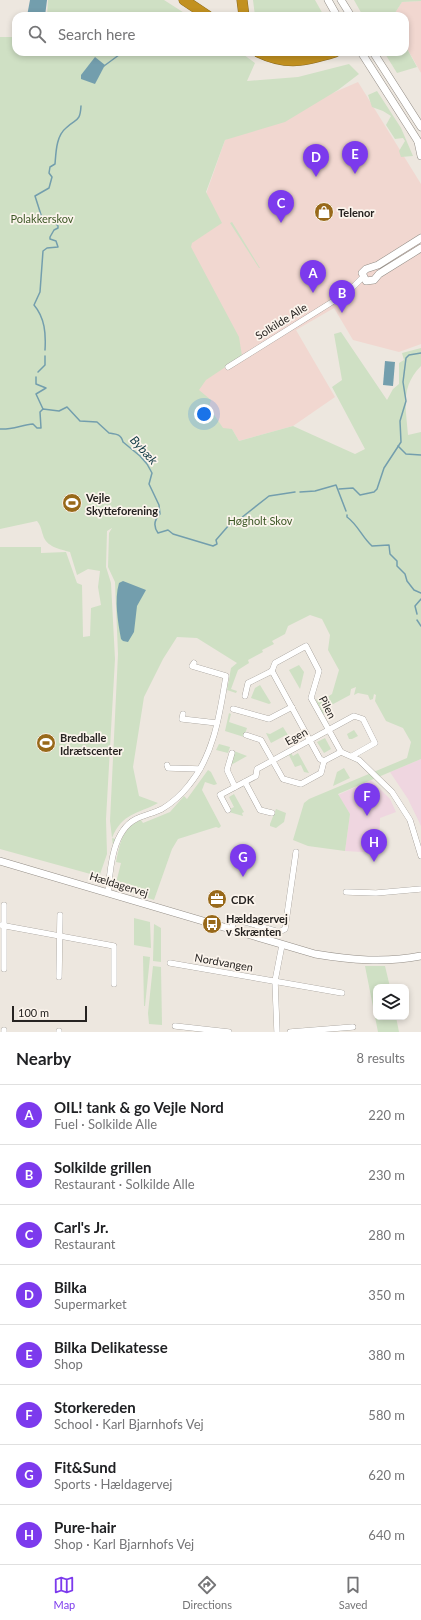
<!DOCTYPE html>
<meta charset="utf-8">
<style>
:root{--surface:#fff;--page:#f6f6f6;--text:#202124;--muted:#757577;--line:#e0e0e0;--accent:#7c3aed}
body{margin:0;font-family:Lato,sans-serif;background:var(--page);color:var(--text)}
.controls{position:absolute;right:12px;bottom:12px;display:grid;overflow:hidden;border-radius:8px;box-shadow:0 2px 6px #0003}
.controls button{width:36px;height:36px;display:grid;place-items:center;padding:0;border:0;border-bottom:1px solid var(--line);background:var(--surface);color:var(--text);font:20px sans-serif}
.scale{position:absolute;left:12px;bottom:10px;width:75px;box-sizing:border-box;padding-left:4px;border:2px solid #262321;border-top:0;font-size:11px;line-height:14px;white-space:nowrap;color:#262321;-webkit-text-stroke:3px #fbf4ec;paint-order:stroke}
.you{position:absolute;left:204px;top:414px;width:14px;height:14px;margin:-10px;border:3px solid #fff;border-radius:50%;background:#1a73e8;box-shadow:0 0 0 6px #1a73e833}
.badge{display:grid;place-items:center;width:26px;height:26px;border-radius:50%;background:var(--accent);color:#fff;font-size:13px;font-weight:700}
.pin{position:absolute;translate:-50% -33px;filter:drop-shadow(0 1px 2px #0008)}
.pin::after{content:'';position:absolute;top:21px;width:14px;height:12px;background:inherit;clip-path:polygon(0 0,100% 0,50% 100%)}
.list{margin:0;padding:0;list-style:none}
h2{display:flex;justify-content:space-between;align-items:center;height:52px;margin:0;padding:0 16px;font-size:17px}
h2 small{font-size:13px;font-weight:400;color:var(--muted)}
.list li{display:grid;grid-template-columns:26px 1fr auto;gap:12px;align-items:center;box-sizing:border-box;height:60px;padding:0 16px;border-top:1px solid var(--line)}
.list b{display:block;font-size:15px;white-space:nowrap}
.list p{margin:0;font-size:13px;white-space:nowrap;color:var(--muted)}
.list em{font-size:13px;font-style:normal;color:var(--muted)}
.icon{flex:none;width:22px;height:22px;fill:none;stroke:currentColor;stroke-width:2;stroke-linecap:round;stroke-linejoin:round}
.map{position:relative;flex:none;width:421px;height:1032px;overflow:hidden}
.search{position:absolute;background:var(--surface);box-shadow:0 2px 6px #0003;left:12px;right:12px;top:12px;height:44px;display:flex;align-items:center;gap:10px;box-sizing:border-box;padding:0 14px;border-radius:12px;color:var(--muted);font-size:15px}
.sheet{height:532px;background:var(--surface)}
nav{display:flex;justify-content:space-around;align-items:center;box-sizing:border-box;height:56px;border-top:1px solid var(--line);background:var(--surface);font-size:11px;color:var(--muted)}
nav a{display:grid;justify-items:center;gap:2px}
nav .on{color:var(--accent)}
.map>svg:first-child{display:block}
</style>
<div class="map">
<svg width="421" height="1032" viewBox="0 0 421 1032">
<rect width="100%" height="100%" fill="#ede7df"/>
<g fill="#f1d7d0">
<polygon points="421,1 421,73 405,45 405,16 393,16 402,2"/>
<polygon points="358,82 421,184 421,344 399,352 353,340 334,308 296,330 335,397 293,426 239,441 232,429 223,429 209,406 150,352 182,276 205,197 225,140"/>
</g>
<g fill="#efd6e0">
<polygon points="421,759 421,826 408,799 390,772"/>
<polygon points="371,780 390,799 396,812 380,818 379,853 345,851 350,814 338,795"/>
</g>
<g fill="#cfe0c4">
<polygon points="48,0 164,0 189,16 47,16"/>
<polygon points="253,0 315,0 324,16 255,16"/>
<polygon points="354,0 421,0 421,1 402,2 393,16 363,16"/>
<path d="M0 37H16V52H240L255 63 247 81 298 77 349 64 359 74 338 90 285 122 225 140 206 192 222 223 192 243 191 247 239 337 242 356 206 380 199 390 211 400 209 407 223 428 232 429 239 441 293 426 355 454 365 449 332 387 342 380 334 334 341 332 387 400 393 389 399 384V363L404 360 402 353 421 348V366C400 387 406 408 408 435L421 432V759L338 794 350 814 345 851 308 846 293 840 304 803 309 799 407 758 411 742 403 728 386 721 375 701 376 695 374 694 373 699 370 700 368 695 358 693 354 695 356 687 351 689 350 695 324 709 325 713 323 714 316 700 318 698 320 702 332 694 339 670 328 650 330 635 322 619 310 615 288 626 285 634 272 641 274 644 262 650 263 652 248 660 249 663 238 670 231 689 237 691 236 693 227 690 231 668 237 663 197 638 177 637 163 659 144 697 133 767 139 796 158 803C138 814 122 813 112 838L116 839 113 846 110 821 118 654 115 582 108 567 109 533 112 528 107 531 106 567 111 583 115 659 106 819 107 854 98 880 94 875 0 849V547H41V553L66 552 77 583 82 585 83 637 90 636 91 608 101 605 98 587 100 571 88 569 77 575 70 552C60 549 46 547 43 535 41 529 41 526 37 521L0 529Z"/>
<polygon points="405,45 417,67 397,73 384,52 405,52"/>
<polygon points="377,91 401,128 413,156 401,157 399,151 405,141 403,138 395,139 386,125 391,116 383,111 372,107 368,95"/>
<polygon points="232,222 260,268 259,268 230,223"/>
<polygon points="299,665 304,672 300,689 289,670"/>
<polygon points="260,685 271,703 269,704 251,698 255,688"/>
<polygon points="229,713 231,714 229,722 247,728 244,737 225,731"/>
<polygon points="283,727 291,740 289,741 286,735 271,743 266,733 270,734"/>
<polygon points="354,730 358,736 352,739 349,739 347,734"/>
<polygon points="325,738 331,749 324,753 317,742"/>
<polygon points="219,744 230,747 228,753 216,750"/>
<polygon points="234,751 247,756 231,765"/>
<polygon points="291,753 293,756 298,753 309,773 304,772 301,765 295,767 289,755 282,759"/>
<polygon points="344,768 350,778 333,786 337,772"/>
<path d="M208 770 211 772 217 784 214 785 205 782 202 790 221 826 219 828 216 827 178 839 172 849 154 900 115 887 121 863 116 862C120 843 122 828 141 820L143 823 170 812 184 796 187 799Z"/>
<polygon points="234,794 244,812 242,813 243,816 229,812 230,809 234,807 229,797"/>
<polygon points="276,809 286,813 284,822 276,828 270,826 270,824"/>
<polygon points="134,918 150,922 151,948 134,945"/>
<polygon points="154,924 161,928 161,962 153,961"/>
<polygon points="143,956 150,957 145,1006 144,1006"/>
<polygon points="153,966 161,967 162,1025 149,1024 148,1013"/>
<polygon points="365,966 385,966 390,987 376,987 376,1017 396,1017 399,1032 378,1032"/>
</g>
<g fill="#739ead">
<polygon points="30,0 47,0 45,16 27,16"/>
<polygon points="95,57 105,65 95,84 81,79 81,75"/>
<polygon points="385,361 395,362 393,386 383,385"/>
<path d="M123 581 146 590 137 606 134 632 128 642 123 641 121 639C118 622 114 600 119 583Z"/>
</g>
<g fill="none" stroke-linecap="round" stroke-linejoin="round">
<g stroke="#739ead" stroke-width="1.5">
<polyline points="148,16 148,15"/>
<polyline points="104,66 123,52"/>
<path d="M45 350C46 334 45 318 34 305L40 292 43 251 47 248 58 247 56 241 50 239V237L54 230 58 228V226L51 218 47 221H43L35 196 49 188 52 177 49 173 50 167 55 164C56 153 56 136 66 128 76 118 80 123 81 106"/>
<polyline points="38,372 45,365 45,356"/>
<polyline points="36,377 36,384 46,388 36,394 43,409"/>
<path d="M0 429C11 430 22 425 33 424L37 428H41L40 412 43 409 59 411 67 407 80 421 97 422 109 433C116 434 121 434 123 442L140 456 147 464 152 473 149 484 159 505 160 514C154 520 153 526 158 533L168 530 173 534 213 546 217 544 216 540 229 525 236 522 269 496 295 492"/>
<polyline points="398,446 406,454 421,455"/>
<polyline points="339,489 353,488 360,495 374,492 377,489 384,468 401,442 400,421 406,401 403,382 406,358 409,355 421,353"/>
<polyline points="300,492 315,491 336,485 346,511"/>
<path d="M347 515V517C358 525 362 537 372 546L389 545 390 554 397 561V566L405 574 407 581 414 590 421 593"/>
<polyline points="417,614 415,606 421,599"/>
<polyline points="417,620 421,626"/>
</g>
<defs>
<g id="street">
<polyline points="228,367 348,292 363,277"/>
<polyline points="272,671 275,663 306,646 319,671 311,698 341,752 359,760 392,792 410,820 421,856"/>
<polyline points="272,671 320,759 324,761 341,752"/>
<polyline points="245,696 248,683 272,671"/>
<polyline points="233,709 269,719 292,707"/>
<polyline points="183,714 182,719 217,723"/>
<polyline points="246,735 261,740 283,779 301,784 321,773 324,761"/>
<polyline points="232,753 227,770 235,787"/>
<polyline points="167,765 168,768 200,769"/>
<polyline points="245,782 260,810 272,813"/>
<polyline points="228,810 220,795 256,776 257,769 354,716 363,719 375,743 352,756"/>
<polyline points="346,892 376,893 421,889"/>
<path d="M108 893C110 870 112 831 136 819 144 815 154 813 162 809 172 803 182 794 189 785 214 755 220 713 226 676L192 666 194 663"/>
<polyline points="0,925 114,946 114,984"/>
<polyline points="231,929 235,919 279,932 285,929 296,852"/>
<polyline points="170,963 342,993"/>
<polyline points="4,969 4,905"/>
<polyline points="59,977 60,915"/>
<polyline points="175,1026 229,1032"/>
<polyline points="4,1030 4,1032"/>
<polyline points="59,1031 59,1032"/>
<polyline points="277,1032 275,981 282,945"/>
<polyline points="290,1032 353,1027"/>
</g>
<g id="secondary">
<polyline points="328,0 337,16"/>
<polyline points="341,0 351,16"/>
<polyline points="361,52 421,146"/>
<polyline points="373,52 421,127"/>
<polyline points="418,142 421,156"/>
<polyline points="421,238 378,265 366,269 362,273 366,281 374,280 379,274 421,248"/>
<path d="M0 861 315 954C351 960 385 963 421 956"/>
</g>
<g id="highway">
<polyline points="184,0 208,16"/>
<polyline points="242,0 244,16"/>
<path d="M258 52C287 66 306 61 335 52"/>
</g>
</defs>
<use href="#street" stroke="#928c85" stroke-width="6"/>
<use href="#secondary" stroke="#928c85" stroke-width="8"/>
<use href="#highway" stroke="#8b6a20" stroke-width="11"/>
<use href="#street" stroke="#fff" stroke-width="5.5"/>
<use href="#secondary" stroke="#fff" stroke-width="7"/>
<use href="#highway" stroke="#c29120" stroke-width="10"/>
</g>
<defs>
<symbol id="shop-disc" viewBox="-11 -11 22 22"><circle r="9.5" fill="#98691a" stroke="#fbf4ec"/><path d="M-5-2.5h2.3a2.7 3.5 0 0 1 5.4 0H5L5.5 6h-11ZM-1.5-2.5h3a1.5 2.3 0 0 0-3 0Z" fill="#fff"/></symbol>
<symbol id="stadium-disc" viewBox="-11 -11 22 22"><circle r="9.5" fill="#98691a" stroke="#fbf4ec"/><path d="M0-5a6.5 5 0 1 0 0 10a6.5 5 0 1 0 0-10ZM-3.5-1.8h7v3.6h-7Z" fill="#fff"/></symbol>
<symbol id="office-disc" viewBox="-11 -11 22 22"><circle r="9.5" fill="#98691a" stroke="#fbf4ec"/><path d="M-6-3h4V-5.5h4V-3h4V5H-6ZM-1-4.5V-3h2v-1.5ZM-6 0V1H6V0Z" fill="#fff"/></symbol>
<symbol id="bus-disc" viewBox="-11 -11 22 22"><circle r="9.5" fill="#98691a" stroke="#fbf4ec"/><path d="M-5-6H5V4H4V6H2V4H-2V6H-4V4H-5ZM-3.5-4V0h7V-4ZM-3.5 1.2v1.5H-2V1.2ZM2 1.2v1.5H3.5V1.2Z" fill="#fff"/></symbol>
</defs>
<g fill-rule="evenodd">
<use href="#shop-disc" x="313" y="201" width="22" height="22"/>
<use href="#stadium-disc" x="61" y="492" width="22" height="22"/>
<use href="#stadium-disc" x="35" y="732" width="22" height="22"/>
<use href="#office-disc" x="206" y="888" width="22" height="22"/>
<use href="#bus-disc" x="201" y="913" width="22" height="22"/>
</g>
<g text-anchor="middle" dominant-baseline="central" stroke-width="3.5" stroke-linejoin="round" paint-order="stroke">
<g font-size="11" font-weight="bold" fill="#262321" stroke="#fbf4ec" text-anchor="start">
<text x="338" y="212">Telenor</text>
<text x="86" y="497">Vejle<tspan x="86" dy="13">Skytteforening</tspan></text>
<text x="60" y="737">Bredballe<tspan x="60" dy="13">Idrætscenter</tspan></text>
<text x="231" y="899">CDK</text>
<text x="226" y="918">Hældagervej<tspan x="226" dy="13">v Skrænten</tspan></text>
</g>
<g font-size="11" fill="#3d5826" stroke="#fbf4ec">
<text x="42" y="218">Polakkerskov</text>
<text x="260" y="520">Høgholt Skov</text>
</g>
<g font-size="11" fill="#262321" stroke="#fbf4ec">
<text transform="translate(281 321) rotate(-32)">Solkilde Alle</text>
<text transform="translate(328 707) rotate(63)">Pilen</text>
<text transform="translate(296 736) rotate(-29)">Egen</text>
<text transform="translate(119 884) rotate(17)">Hældagervej</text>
<text transform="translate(224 962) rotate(10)">Nordvangen</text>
</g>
<g font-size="12" font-style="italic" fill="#0c3642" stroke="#fbf4ec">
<text transform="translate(144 450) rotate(48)">Bybæk</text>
</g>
</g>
</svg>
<div class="controls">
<button><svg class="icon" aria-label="layers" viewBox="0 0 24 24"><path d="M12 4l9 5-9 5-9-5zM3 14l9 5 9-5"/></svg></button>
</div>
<div class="scale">100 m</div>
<div class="you"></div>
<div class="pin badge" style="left:313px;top:293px">A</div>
<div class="pin badge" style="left:342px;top:313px">B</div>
<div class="pin badge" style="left:281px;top:223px">C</div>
<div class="pin badge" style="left:316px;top:177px">D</div>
<div class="pin badge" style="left:355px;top:174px">E</div>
<div class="pin badge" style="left:367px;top:816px">F</div>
<div class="pin badge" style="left:243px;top:877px">G</div>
<div class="pin badge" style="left:374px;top:862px">H</div>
<div class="search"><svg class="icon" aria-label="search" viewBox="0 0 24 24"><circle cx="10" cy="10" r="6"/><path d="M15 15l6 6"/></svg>Search here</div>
</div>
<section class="sheet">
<h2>Nearby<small>8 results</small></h2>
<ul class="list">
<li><span class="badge">A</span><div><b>OIL! tank &amp; go Vejle Nord</b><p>Fuel · Solkilde Alle</p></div><em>220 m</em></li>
<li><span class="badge">B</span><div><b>Solkilde grillen</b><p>Restaurant · Solkilde Alle</p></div><em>230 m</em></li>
<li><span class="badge">C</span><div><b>Carl's Jr.</b><p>Restaurant</p></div><em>280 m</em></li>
<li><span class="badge">D</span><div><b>Bilka</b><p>Supermarket</p></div><em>350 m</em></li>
<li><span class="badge">E</span><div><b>Bilka Delikatesse</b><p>Shop</p></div><em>380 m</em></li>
<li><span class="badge">F</span><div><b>Storkereden</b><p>School · Karl Bjarnhofs Vej</p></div><em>580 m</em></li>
<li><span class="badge">G</span><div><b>Fit&amp;Sund</b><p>Sports · Hældagervej</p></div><em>620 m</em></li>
<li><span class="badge">H</span><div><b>Pure-hair</b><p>Shop · Karl Bjarnhofs Vej</p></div><em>640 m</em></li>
</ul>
</section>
<nav>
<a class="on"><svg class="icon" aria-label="map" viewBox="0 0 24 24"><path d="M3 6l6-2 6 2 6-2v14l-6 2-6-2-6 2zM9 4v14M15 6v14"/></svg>Map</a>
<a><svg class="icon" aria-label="directions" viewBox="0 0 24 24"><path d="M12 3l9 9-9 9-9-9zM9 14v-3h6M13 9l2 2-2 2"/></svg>Directions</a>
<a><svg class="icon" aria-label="saved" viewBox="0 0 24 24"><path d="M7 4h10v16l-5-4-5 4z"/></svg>Saved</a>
</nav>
